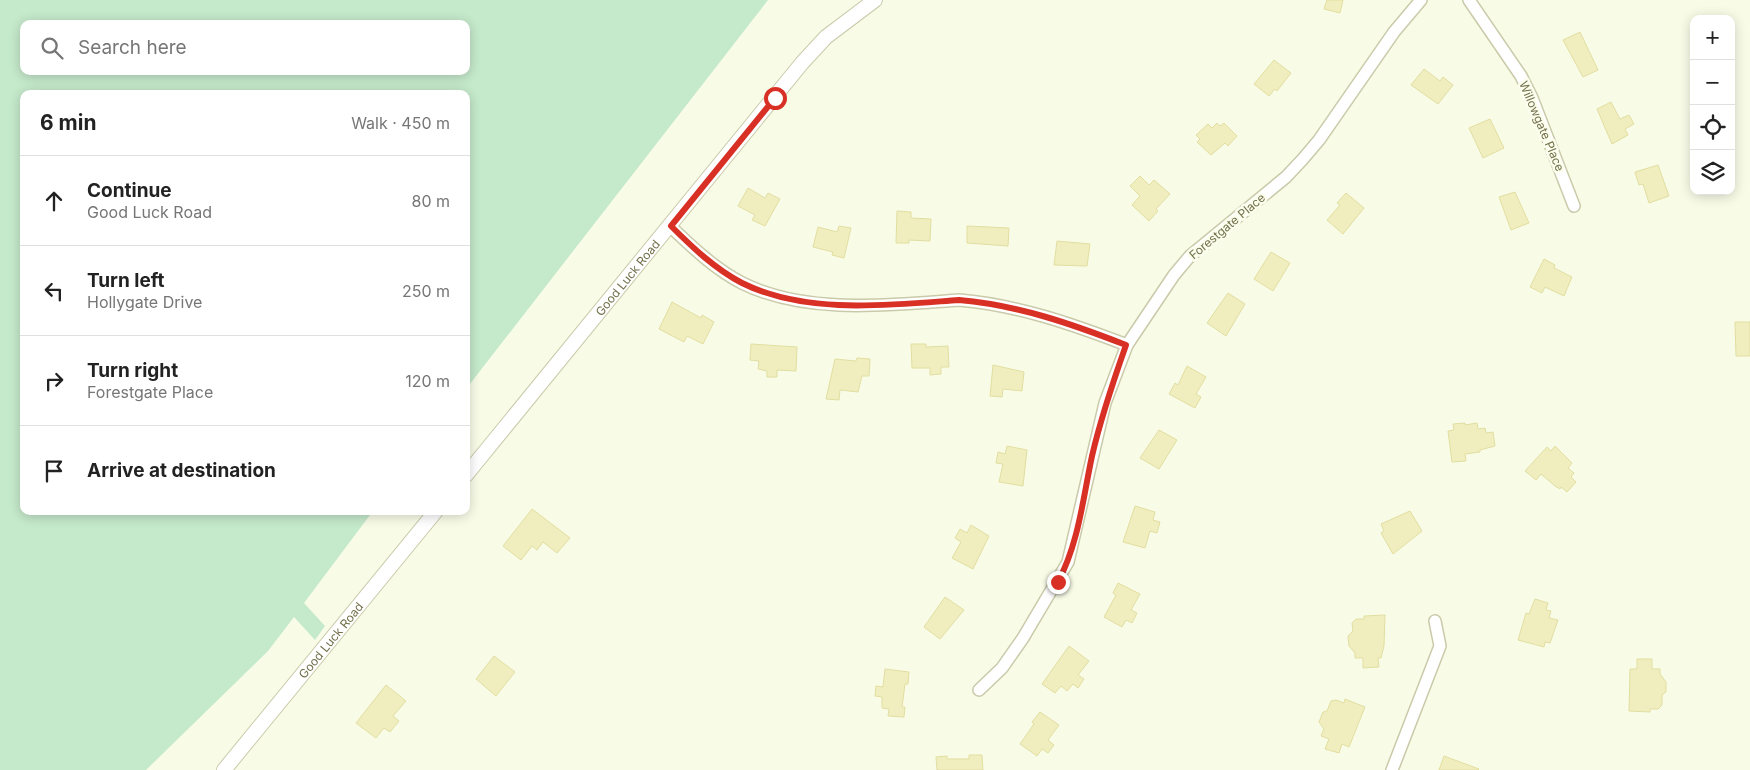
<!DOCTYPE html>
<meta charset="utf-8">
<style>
:root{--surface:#fff;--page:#f6f6f6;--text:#222;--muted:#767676;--line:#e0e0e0}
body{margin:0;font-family:Inter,sans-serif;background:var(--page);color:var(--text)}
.controls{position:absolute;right:15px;top:15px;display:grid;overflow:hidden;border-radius:10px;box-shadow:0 2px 12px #0003}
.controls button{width:45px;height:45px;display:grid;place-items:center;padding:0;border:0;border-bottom:1px solid var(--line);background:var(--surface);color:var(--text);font:25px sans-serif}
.stop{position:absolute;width:15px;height:15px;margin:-11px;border:4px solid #d93025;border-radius:50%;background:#fff}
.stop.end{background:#d93025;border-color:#fff;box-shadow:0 1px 5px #0008}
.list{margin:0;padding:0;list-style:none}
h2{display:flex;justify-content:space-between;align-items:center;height:65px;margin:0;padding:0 20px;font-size:21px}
h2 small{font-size:16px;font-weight:400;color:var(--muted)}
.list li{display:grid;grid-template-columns:32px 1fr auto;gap:15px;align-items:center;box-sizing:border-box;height:90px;padding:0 20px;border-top:1px solid var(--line)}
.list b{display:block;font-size:19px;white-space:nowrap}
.list p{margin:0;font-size:16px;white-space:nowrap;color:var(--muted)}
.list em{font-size:16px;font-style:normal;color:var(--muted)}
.icon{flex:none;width:28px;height:28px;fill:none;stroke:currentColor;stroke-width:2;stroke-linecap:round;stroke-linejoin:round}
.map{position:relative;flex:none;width:1750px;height:770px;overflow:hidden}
.search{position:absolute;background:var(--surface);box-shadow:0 2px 12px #0003;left:20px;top:20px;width:450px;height:55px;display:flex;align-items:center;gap:12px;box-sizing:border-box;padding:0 18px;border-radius:10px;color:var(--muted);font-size:19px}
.panel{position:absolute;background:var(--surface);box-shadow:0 2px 12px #0003;left:20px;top:90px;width:450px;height:425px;border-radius:10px}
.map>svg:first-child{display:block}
</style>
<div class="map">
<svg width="1750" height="770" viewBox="0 0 1750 770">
<rect width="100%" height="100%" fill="#f8fce7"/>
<path fill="#c5e9cb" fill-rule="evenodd" d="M0 0H768L466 389V94H24V511H373L304 603 325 626 315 640 294 617 268 651 146 770H0ZM24 24H466V71H24Z"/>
<g fill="#f0eebf" stroke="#e2dea0">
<polygon points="1327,0 1343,0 1340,13 1324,9"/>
<polygon points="1580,32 1598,70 1583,77 1563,40"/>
<polygon points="1274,60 1291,73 1277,91 1275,89 1269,96 1254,84"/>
<polygon points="1424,69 1440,81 1443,77 1453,85 1438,104 1411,85"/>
<polygon points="1611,102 1620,119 1629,115 1634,124 1625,129 1628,135 1612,144 1597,109"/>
<polygon points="1490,119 1504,148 1483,158 1469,128"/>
<polygon points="1217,123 1220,126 1224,123 1237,136 1228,146 1225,143 1211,155 1197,142 1200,139 1196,135 1208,124 1212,128"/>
<polygon points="1658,165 1669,196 1649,203 1643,184 1639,185 1635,172"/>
<polygon points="1140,176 1149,185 1154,180 1170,194 1156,209 1158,211 1149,221 1132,205 1140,196 1130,186"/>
<polygon points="748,188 765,198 768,193 780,199 765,226 752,220 755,215 738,206"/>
<polygon points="1515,192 1529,223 1511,230 1499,197"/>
<polygon points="1346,193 1364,208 1343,234 1327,220 1340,205 1337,203"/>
<polygon points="897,211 911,212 911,218 931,219 930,241 909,240 909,243 896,243"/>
<polygon points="839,226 851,228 844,258 832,255 833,252 813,247 818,227 837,232"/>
<polygon points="967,226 1009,228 1008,246 967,243"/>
<polygon points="1057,241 1090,244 1087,266 1054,265"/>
<polygon points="1271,252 1290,263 1273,291 1254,279"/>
<polygon points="1544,259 1555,265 1554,268 1572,277 1564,296 1545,287 1542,293 1530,287"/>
<polygon points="1228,293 1245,304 1226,336 1207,323"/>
<polygon points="672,302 701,318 702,315 714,322 703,344 687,336 684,342 659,329"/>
<polygon points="1735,322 1750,322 1750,356 1736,356"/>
<polygon points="751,344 797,347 796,371 777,370 777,377 767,377 767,371 758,369 759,361 750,360"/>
<polygon points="911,344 926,344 926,347 948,346 949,367 941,367 941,374 930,375 930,368 912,368"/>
<polygon points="857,358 870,359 869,376 862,376 858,392 840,390 839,400 826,399 835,359 856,361"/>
<polygon points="993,365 1024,372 1022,391 1003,389 1002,397 990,396"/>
<polygon points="1187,366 1206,377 1196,394 1201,397 1195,408 1169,394 1175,383 1178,385"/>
<polygon points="1465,423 1465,425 1477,423 1478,429 1485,428 1486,433 1493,432 1495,446 1480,450 1480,452 1465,454 1466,461 1452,462 1448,431 1454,430 1453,424"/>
<polygon points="1159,430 1177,440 1159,469 1140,458"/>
<polygon points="1007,446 1027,450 1023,486 999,482 1003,464 996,463 998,452 1005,454"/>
<polygon points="1555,446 1572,463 1568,468 1574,473 1571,477 1576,482 1567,492 1561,487 1560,489 1555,486 1541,474 1536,480 1525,471 1547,447 1551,451"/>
<polygon points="1135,506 1155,512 1153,520 1160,522 1157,533 1150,531 1145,548 1123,542"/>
<polygon points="532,509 570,538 557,553 543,542 537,550 532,546 521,560 503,546"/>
<polygon points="1410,511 1422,531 1393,554 1381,533 1384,531 1381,524"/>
<polygon points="971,525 989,536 973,569 952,558 961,542 955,538 960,529 967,533"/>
<polygon points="1118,583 1140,594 1131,610 1137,613 1132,623 1126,620 1122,627 1104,617 1116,595 1113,593"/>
<polygon points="945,597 964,610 940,639 924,627"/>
<polygon points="1535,599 1548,603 1546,610 1551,611 1549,618 1558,620 1550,643 1545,642 1544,647 1518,640 1526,613 1529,614"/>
<polygon points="1385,615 1384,646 1381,658 1378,658 1379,667 1363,668 1363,658 1355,658 1355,653 1349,646 1348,636 1353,631 1352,623 1356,619 1364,619 1364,616"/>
<polygon points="1069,646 1089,661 1078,675 1084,679 1078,688 1073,684 1067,691 1061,686 1055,693 1042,684"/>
<polygon points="494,656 515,672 496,696 476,679"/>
<polygon points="1637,659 1652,659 1652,669 1660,669 1660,674 1666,682 1666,692 1662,695 1662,705 1658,709 1650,709 1650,712 1629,711 1630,669 1637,669"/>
<polygon points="885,669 909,672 908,684 905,684 902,707 905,707 904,717 888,716 889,709 882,708 882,697 875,696 876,686 883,687"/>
<polygon points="386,685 406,701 393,716 399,721 390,732 384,728 376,738 356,723"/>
<polygon points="1345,699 1365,707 1349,747 1342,744 1339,753 1325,749 1329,739 1321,736 1324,729 1319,722 1323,712 1327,711 1331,701 1336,700 1344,703"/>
<polygon points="1040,712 1059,725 1048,740 1054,745 1048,753 1042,749 1037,756 1020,744 1034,724 1032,722"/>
<polygon points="969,755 982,755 983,770 937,770 936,757 947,756 947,759 969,759"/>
<polygon points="1444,756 1479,769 1478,770 1439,770"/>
</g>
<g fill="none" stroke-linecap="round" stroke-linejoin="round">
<defs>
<g id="minor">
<polyline points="1469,0 1521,76 1532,98 1574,206"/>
<path d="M671 227C692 247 715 269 742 283 806 315 890 305 959 300 1018 305 1072 324 1127 345"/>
<polyline points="979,690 1002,668 1023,638 1068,562 1105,403 1127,345 1174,275 1190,256 1286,177 1302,160 1319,140 1394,32 1421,0"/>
<polyline points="1392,770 1440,646 1435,621"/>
</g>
<g id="tertiary">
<path id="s1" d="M466 475 802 63 826 37 875 0"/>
<path id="s2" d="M224 770 436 511"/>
</g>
</defs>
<use href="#minor" stroke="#cacaaa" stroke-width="14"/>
<use href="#tertiary" stroke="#cacaaa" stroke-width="16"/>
<use href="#minor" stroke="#fff" stroke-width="11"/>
<use href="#tertiary" stroke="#fff" stroke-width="14"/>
</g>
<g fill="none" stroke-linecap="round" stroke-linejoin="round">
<path stroke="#d93025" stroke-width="6" d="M775 98 671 226C692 247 715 269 742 283 806 315 890 305 959 300 1018 305 1072 324 1126 345 1113 382 1101 417 1092 456 1083 498 1079 542 1058 582"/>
</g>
<g text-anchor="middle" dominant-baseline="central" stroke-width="5" stroke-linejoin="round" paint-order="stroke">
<g font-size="12" fill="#74714c" stroke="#fbfeed">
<text transform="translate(1542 126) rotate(67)">Willowgate Place</text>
<text transform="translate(1227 226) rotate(-40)">Forestgate Place</text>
<text stroke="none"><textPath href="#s1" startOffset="255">Good Luck Road</textPath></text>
<text stroke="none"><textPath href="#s2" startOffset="168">Good Luck Road</textPath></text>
</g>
</g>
</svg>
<div class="controls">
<button>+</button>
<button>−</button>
<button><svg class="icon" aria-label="locate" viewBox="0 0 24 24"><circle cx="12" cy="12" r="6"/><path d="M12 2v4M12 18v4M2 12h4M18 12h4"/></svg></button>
<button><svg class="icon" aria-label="layers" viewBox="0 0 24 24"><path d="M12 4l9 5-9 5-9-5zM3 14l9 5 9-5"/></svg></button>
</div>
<div class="stop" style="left:775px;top:98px"></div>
<div class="stop end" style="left:1058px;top:582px"></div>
<div class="search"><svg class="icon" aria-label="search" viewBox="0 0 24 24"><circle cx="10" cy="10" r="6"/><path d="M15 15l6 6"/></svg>Search here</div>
<section class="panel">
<h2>6 min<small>Walk · 450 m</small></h2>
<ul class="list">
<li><svg class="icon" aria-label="ahead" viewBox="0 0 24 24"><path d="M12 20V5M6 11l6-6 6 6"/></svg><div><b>Continue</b><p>Good Luck Road</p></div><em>80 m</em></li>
<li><svg class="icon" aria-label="left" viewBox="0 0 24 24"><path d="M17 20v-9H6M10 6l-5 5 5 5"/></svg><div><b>Turn left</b><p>Hollygate Drive</p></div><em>250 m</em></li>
<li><svg class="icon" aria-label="right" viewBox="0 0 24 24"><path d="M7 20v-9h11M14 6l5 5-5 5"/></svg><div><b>Turn right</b><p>Forestgate Place</p></div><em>120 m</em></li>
<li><svg class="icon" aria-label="arrive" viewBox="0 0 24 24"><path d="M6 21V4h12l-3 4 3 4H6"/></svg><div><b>Arrive at destination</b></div></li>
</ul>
</section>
</div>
